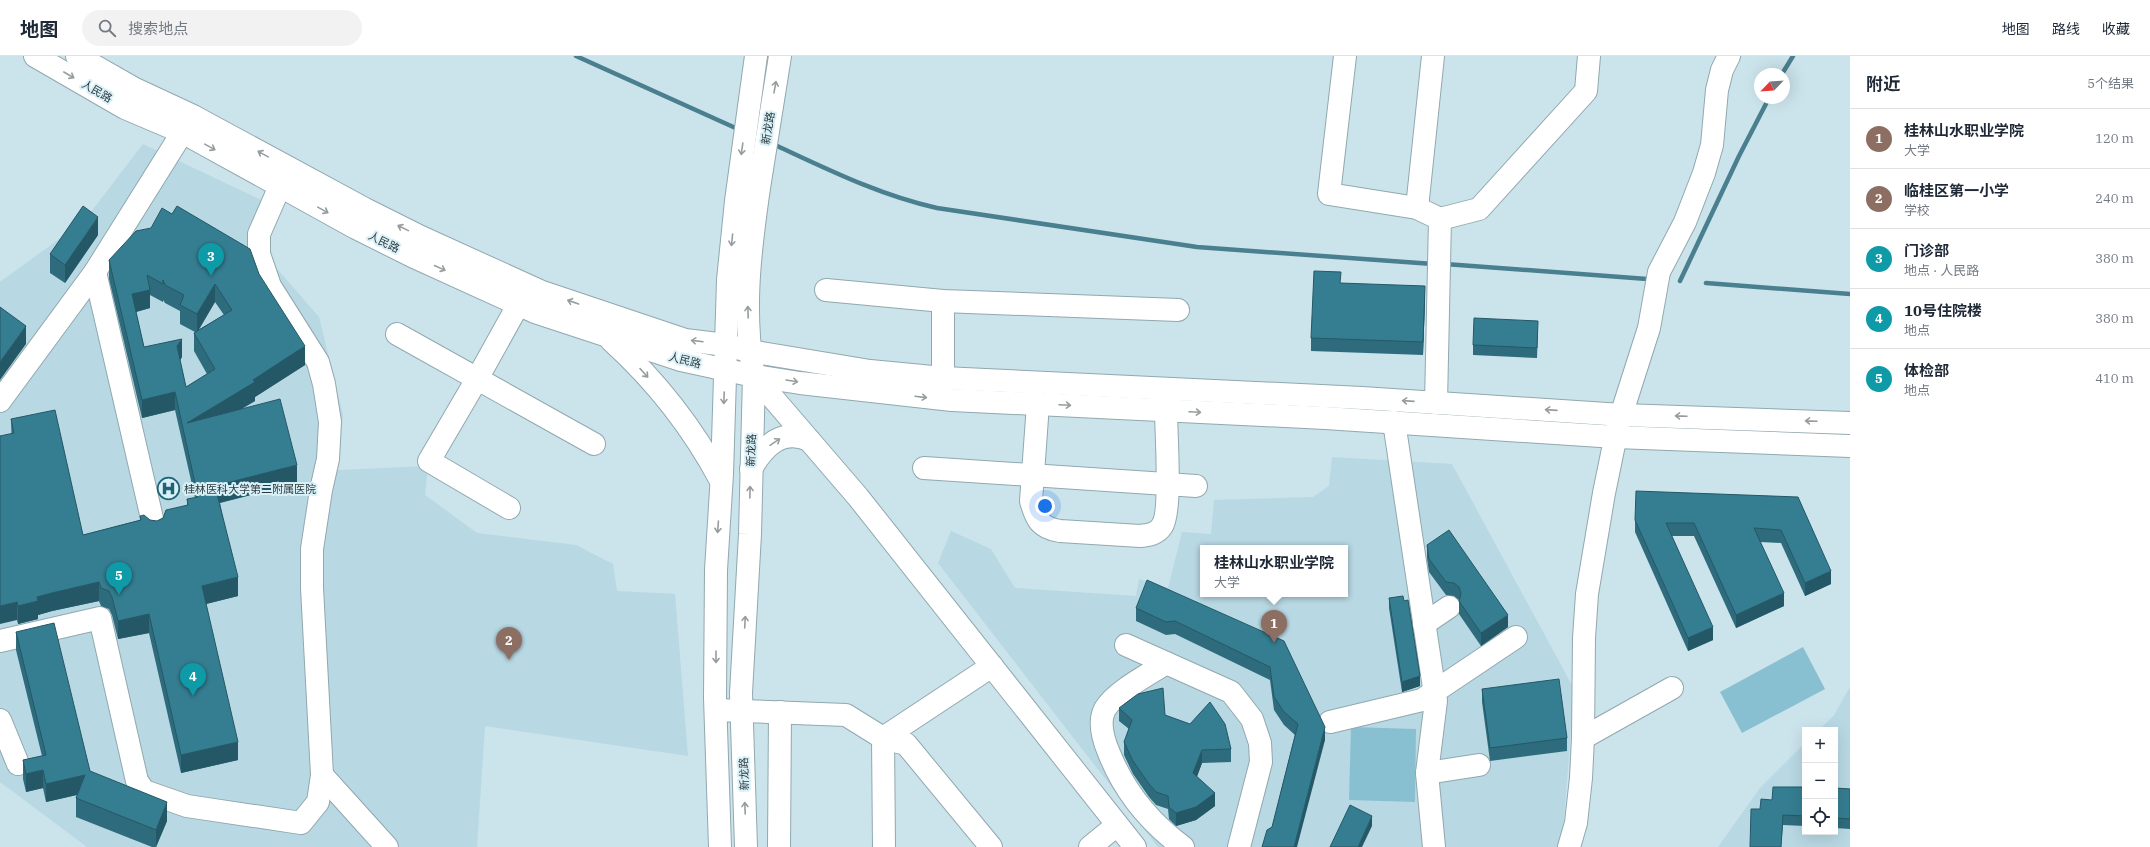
<!DOCTYPE html>
<html lang="zh">
<meta charset="utf-8">
<style>
:root{--surface:#fff;--page:#f2f2f3;--text:#1f2937;--muted:#747a83;--line:#e0e1e3;--accent:#d93025}
body{margin:0;font-family:"IBM Plex Serif","Noto Sans SC",serif;background:var(--page);color:var(--text)}
.controls{position:absolute;right:12px;bottom:12px;display:grid;overflow:hidden;border-radius:0px;box-shadow:0 4px 16px #0002}
.controls button{width:36px;height:36px;display:grid;place-items:center;padding:0;border:0;border-bottom:1px solid var(--line);background:var(--surface);color:var(--text);font:20px sans-serif}
.compass{position:absolute;left:1754px;top:12px;width:36px;height:36px;border-radius:50%;background:var(--surface);box-shadow:0 4px 16px #0002;rotate:245deg}
.you{position:absolute;left:1045px;top:450px;width:14px;height:14px;margin:-10px;border:3px solid #fff;border-radius:50%;background:#1a73e8;box-shadow:0 0 0 6px #1a73e833}
.badge{display:grid;place-items:center;width:26px;height:26px;border-radius:50%;background:var(--accent);color:#fff;font-size:13px;font-weight:700}
.pin{position:absolute;translate:-50% -33px;filter:drop-shadow(0 1px 2px #0008)}
.pin::after{content:'';position:absolute;top:21px;width:14px;height:12px;background:inherit;clip-path:polygon(0 0,100% 0,50% 100%)}
.popup{position:absolute;left:1200px;top:489px;width:148px;height:52px;box-sizing:border-box;display:grid;place-content:center;border-radius:0px;background:var(--surface);filter:drop-shadow(0 1px 3px #0005);font-size:13px;white-space:nowrap;color:var(--muted)}
.popup b{font-size:15px;color:var(--text)}
.popup::after{content:'';position:absolute;left:50%;top:100%;margin-left:-8px;border:8px solid transparent;border-top-color:var(--surface)}
.list{margin:0;padding:0;list-style:none}
h2{display:flex;justify-content:space-between;align-items:center;height:52px;margin:0;padding:0 16px;font-size:17px}
h2 small{font-size:13px;font-weight:400;color:var(--muted)}
.list li{display:grid;grid-template-columns:26px 1fr auto;gap:12px;align-items:center;box-sizing:border-box;height:60px;padding:0 16px;border-top:1px solid var(--line)}
.list b{display:block;font-size:15px;white-space:nowrap}
.list p{margin:0;font-size:13px;white-space:nowrap;color:var(--muted)}
.list em{font-size:13px;font-style:normal;color:var(--muted)}
.icon{flex:none;width:22px;height:22px;fill:none;stroke:currentColor;stroke-width:2;stroke-linecap:round;stroke-linejoin:round}
.map{position:relative;flex:none;width:1850px;height:791px;overflow:hidden}
header{display:flex;align-items:center;gap:24px;box-sizing:border-box;height:56px;padding:0 20px;background:var(--surface);border-bottom:1px solid var(--line)}
header strong{font-size:19px}
nav{display:flex;gap:22px;margin-inline-start:auto;font-size:14px}
.search{width:280px;height:36px;background:var(--page);display:flex;align-items:center;gap:10px;box-sizing:border-box;padding:0 14px;border-radius:22px;color:var(--muted);font-size:15px}
main{display:flex}
aside{flex:1;background:var(--surface)}
.map>svg:first-child{display:block}
</style>
<header>
<strong>地图</strong>
<div class="search"><svg class="icon" aria-label="search" viewBox="0 0 24 24"><circle cx="10" cy="10" r="6"/><path d="M15 15l6 6"/></svg>搜索地点</div>
<nav><a>地图</a><a>路线</a><a>收藏</a></nav>
</header>
<main>
<div class="map">
<svg width="1850" height="791" viewBox="0 0 1850 791">
<rect width="100%" height="100%" fill="#cbe3eb"/>
<g fill="#b8d8e3" fill-rule="evenodd">
<polygon points="143,88 276,151 266,168 272,207 319,261 343,359 338,414 428,410 425,439 477,477 576,489 613,508 617,535 675,538 688,700 485,670 477,791 87,791 0,726 0,226 84,165"/>
<path d="M1332 401 1452 408 1574 633 1562 791H1158L938 507 951 475 991 493 1015 532 1136 540 1139 523 1168 532 1182 476 1211 478 1214 444 1313 441 1329 430ZM1203 492H1345V538H1203Z"/>
<polygon points="1850,631 1850,791 1718,791 1760,732 1805,687 1805,776 1835,776 1835,674 1819,674 1834,659"/>
</g>
<g fill="#88c0d1">
<polygon points="1803,591 1825,633 1742,677 1720,636"/>
<polygon points="1351,671 1416,673 1415,746 1349,744"/>
</g>
<g fill="none" stroke-linecap="round" stroke-linejoin="round">
<g stroke="#4a7f8f" stroke-width="4.5">
<polyline points="576,0 740,74"/>
<polyline points="1782,18 1793,0"/>
<path d="M773 88C827 113 879 139 937 152L1197 191 1433 208"/>
<polyline points="1445,208 1647,223"/>
<polyline points="1680,225 1739,100 1769,42"/>
<polyline points="1706,227 1850,238"/>
</g>
<defs>
<g id="minor">
<polyline points="1345,0 1329,138 1417,152 1440,163 1436,347"/>
<polyline points="1417,152 1433,0"/>
<polyline points="1440,163 1479,153 1586,35 1589,0"/>
<polyline points="95,216 154,471"/>
<polyline points="826,234 943,245 1178,254"/>
<polyline points="397,278 594,388"/>
<polyline points="754,320 858,441 1135,791"/>
<polyline points="943,322 943,245"/>
<polyline points="0,345 95,216 192,61"/>
<path d="M1038 348 1031 445C1036 463 1040 472 1060 475L1140 480C1149 479 1157 478 1162 470 1172 456 1166 376 1166 354"/>
<polyline points="1394,366 1436,645 1427,717 1434,791"/>
<polyline points="924,412 1196,430"/>
<polyline points="509,452 429,405 477,323 527,233"/>
<polyline points="1424,568 1449,551"/>
<polyline points="0,585 100,562 137,725 144,735 187,750 301,767 318,746 322,719 312,532 312,493 321,434 328,403 330,366 324,328 318,306 270,230 259,198 259,178 287,114"/>
<polyline points="1126,589 1231,636 1252,663 1260,687 1261,706 1239,791"/>
<path d="M1166 607C1148 619 1116 635 1105 653 1098 666 1103 683 1109 697 1124 735 1149 766 1183 791"/>
<polyline points="716,654 846,659 883,682 884,791"/>
<polyline points="0,664 18,708"/>
<polyline points="1330,666 1422,644 1516,581"/>
<polyline points="883,682 906,688 991,791"/>
<polyline points="883,682 992,610"/>
<polyline points="1583,682 1672,632"/>
<polyline points="1427,717 1479,709"/>
<polyline points="322,719 387,791"/>
<polyline points="779,791 780,656"/>
<polyline points="1090,791 1117,769"/>
<polyline points="1569,791 1576,767 1581,722 1583,682 1584,582 1587,538 1604,437 1618,369 1649,272 1659,216 1685,166 1704,117 1712,89 1717,34 1722,14 1729,0"/>
</g>
<g id="major">
<polyline points="35,0 125,52 184,77 356,172 412,200 535,256 681,304 754,320 800,327 952,344 1325,362 1616,381 1850,390"/>
<polyline points="77,0 135,33 193,60 365,153 421,181 542,236 685,284 726,289 749,295 870,315 943,322 1362,342 1622,359 1850,367"/>
<path d="M611 284C655 324 693 372 721 425"/>
<path d="M751 413C764 390 782 372 809 384"/>
<polyline points="720,791 715,642 716,514 722,418 728,224 736,145 756,0"/>
<path d="M746 791 741 637 750 478 754 320C742 257 750 194 759 132 766 88 773 44 780 0"/>
</g>
</defs>
<use href="#minor" stroke="#91a8af" stroke-width="24"/>
<use href="#major" stroke="#91a8af" stroke-width="24"/>
<use href="#minor" stroke="#fff" stroke-width="22"/>
<use href="#major" stroke="#fff" stroke-width="22"/>
</g>
<g fill="#2e6c7d" fill-rule="evenodd">
<polygon points="98,179 65,227 50,217 50,198"/>
<path d="M109 204 259 218 305 309 255 341V345L241 353 297 427 220 447 238 540 206 548 238 704 181 717 149 577 118 583 112 559 109 553 101 550 99 545 52 555 38 559V563L18 568 17 564 11 363 83 479 140 464V460L150 464 157 465 187 449V443L195 442 175 354 142 362 109 223ZM150 239 163 246V244L165 247 180 255V268L195 276 194 277V295L207 318 186 331 180 304 182 301 144 291 136 256 150 252ZM215 246 224 259 198 274Z"/>
<polygon points="1341,227 1425,243 1423,299 1311,295 1311,282"/>
<polygon points="1538,275 1537,302 1473,299 1473,289"/>
<polygon points="1798,441 1831,528 1805,540 1781,487 1760,486 1784,550 1736,572 1694,480 1672,480 1713,584 1688,595 1635,476 1635,464"/>
<polygon points="1427,489 1508,571 1481,590 1459,558 1459,544 1454,540 1446,539 1429,516 1427,502"/>
<polygon points="1389,542 1404,545 1420,630 1402,636 1389,552"/>
<polygon points="1136,552 1284,585 1325,684 1272,771 1295,679 1284,669 1274,654 1270,624 1175,578 1166,579 1136,565"/>
<polygon points="16,576 90,715 167,765 156,791 152,791 76,761 76,742 77,739 46,746 43,732 26,736 23,723 23,704 42,700 16,594"/>
<polygon points="1482,633 1567,682 1567,695 1490,705 1482,646"/>
<polygon points="1119,652 1165,659 1231,693 1231,706 1202,707 1197,721 1215,750 1196,764 1176,770 1169,763 1168,753 1156,749 1149,741 1133,718 1124,699 1124,686 1129,673 1119,665"/>
<polygon points="1805,731 1805,770 1783,769 1781,791 1750,791 1760,753 1772,744"/>
<polygon points="1835,732 1850,733 1850,773 1835,772"/>
</g>
<g fill="#255866">
<polygon points="98,161 98,179 65,227 65,209"/>
<polygon points="215,228 215,246 197,277 197,258"/>
<polygon points="1425,230 1425,243 1423,299 1423,286"/>
<polygon points="150,234 150,252 132,257 132,238"/>
<polygon points="26,270 26,288 0,324 0,306"/>
<polygon points="182,283 182,301 177,309 177,290"/>
<polygon points="305,290 305,309 255,341 255,345 187,385 187,367"/>
<polygon points="175,336 175,354 142,362 142,344"/>
<polygon points="297,409 297,427 215,448 215,430"/>
<polygon points="1831,515 1831,528 1805,540 1805,527"/>
<polygon points="238,521 238,540 202,549 202,530"/>
<polygon points="99,526 99,545 52,555 38,559 38,563 18,568 18,550 37,541 52,537"/>
<polygon points="1784,537 1784,550 1736,572 1736,559"/>
<polygon points="17,546 17,564 0,568 0,550"/>
<polygon points="149,558 149,577 118,583 118,565"/>
<polygon points="1508,559 1508,571 1481,590 1481,577"/>
<polygon points="1713,571 1713,584 1688,595 1688,582"/>
<polygon points="1420,620 1420,630 1402,636 1402,626"/>
<polygon points="1325,671 1325,684 1297,791 1294,791"/>
<polygon points="238,686 238,704 181,717 181,699"/>
<polygon points="1202,694 1202,707 1193,730 1193,717"/>
<polygon points="43,714 43,732 26,736 26,718"/>
<polygon points="85,719 85,737 46,746 46,728"/>
<polygon points="1215,737 1215,750 1196,764 1176,770 1176,757"/>
<polygon points="167,746 167,765 156,791 156,774"/>
<polygon points="1372,760 1372,770 1362,791 1358,791"/>
</g>
<g fill="#357d91" stroke="#255866" fill-rule="evenodd">
<polygon points="83,150 98,161 65,209 50,198"/>
<path d="M177 150 250 193 259 218 305 290 253 324 255 326 187 367 280 343 297 409 215 430 238 521 202 530 238 686 181 699 149 558 118 565 112 541 109 535 101 532 99 526 52 537 37 541 38 545 18 550 17 546 0 550V380L14 377 11 363 55 354 83 479 141 464 140 460 144 459 150 464 157 465 163 462 166 454 188 449 187 443 198 441 175 336 142 344 109 204 136 175 151 172 162 152 172 158ZM147 219 163 228V224L165 229 184 239 180 249 197 258 215 228 232 254 194 277 215 313 186 331 177 290 182 283 144 291 132 238 150 234Z"/>
<polygon points="1314,215 1341,216 1340,227 1425,230 1423,286 1311,282"/>
<polygon points="0,251 26,270 0,306"/>
<polygon points="1474,262 1538,265 1537,292 1473,289"/>
<polygon points="1636,435 1798,441 1831,515 1805,527 1781,474 1754,472 1784,537 1736,559 1694,467 1666,467 1713,571 1688,582 1635,464"/>
<polygon points="1449,474 1508,559 1481,577 1459,545 1461,538 1459,531 1454,527 1446,526 1429,503 1427,489"/>
<polygon points="1147,524 1284,585 1325,671 1294,791 1262,791 1267,774 1272,771 1298,668 1284,656 1274,641 1270,611 1175,565 1166,566 1136,552"/>
<polygon points="1403,540 1404,545 1408,544 1420,620 1402,626 1389,542"/>
<polygon points="54,567 90,715 167,746 156,774 76,742 85,719 46,728 43,714 26,718 23,704 46,699 16,576"/>
<polygon points="1559,623 1567,682 1490,692 1482,633"/>
<polygon points="1163,632 1165,659 1190,668 1210,646 1225,668 1231,693 1202,694 1193,717 1215,737 1196,751 1176,757 1169,751 1168,740 1156,736 1149,728 1133,705 1124,686 1132,664 1119,652 1138,638"/>
<polygon points="1773,731 1805,731 1805,760 1783,759 1781,791 1750,791 1751,753 1760,753 1761,743 1772,744"/>
<polygon points="1835,732 1850,733 1850,763 1835,762"/>
<polygon points="1350,749 1372,760 1358,791 1330,791"/>
</g>
<defs><path id="oneway-shaft" d="M-6 0H5M1.5-3L5.5 0L1.5 3" fill="none" stroke-width="1.6" stroke-linecap="round" stroke-linejoin="round"/></defs>
<g stroke="#979c9e">
<use href="#oneway-shaft" transform="translate(69 19) rotate(30)"/>
<use href="#oneway-shaft" transform="translate(775 31) rotate(-80)"/>
<use href="#oneway-shaft" transform="translate(210 91) rotate(29)"/>
<use href="#oneway-shaft" transform="translate(742 93) rotate(98)"/>
<use href="#oneway-shaft" transform="translate(263 98) rotate(-151)"/>
<use href="#oneway-shaft" transform="translate(323 154) rotate(29)"/>
<use href="#oneway-shaft" transform="translate(403 172) rotate(-154)"/>
<use href="#oneway-shaft" transform="translate(732 184) rotate(96)"/>
<use href="#oneway-shaft" transform="translate(440 212) rotate(25)"/>
<use href="#oneway-shaft" transform="translate(573 246) rotate(-161)"/>
<use href="#oneway-shaft" transform="translate(748 256) rotate(-92)"/>
<use href="#oneway-shaft" transform="translate(697 285) rotate(-173)"/>
<use href="#oneway-shaft" transform="translate(644 317) rotate(48)"/>
<use href="#oneway-shaft" transform="translate(792 325) rotate(9)"/>
<use href="#oneway-shaft" transform="translate(921 341) rotate(7)"/>
<use href="#oneway-shaft" transform="translate(724 342) rotate(92)"/>
<use href="#oneway-shaft" transform="translate(1408 345) rotate(-176)"/>
<use href="#oneway-shaft" transform="translate(1065 349) rotate(3)"/>
<use href="#oneway-shaft" transform="translate(1551 354) rotate(-176)"/>
<use href="#oneway-shaft" transform="translate(1195 356) rotate(3)"/>
<use href="#oneway-shaft" transform="translate(1681 360) rotate(-178)"/>
<use href="#oneway-shaft" transform="translate(1811 365) rotate(-178)"/>
<use href="#oneway-shaft" transform="translate(775 386) rotate(-34)"/>
<use href="#oneway-shaft" transform="translate(750 436) rotate(-89)"/>
<use href="#oneway-shaft" transform="translate(718 471) rotate(94)"/>
<use href="#oneway-shaft" transform="translate(745 566) rotate(-87)"/>
<use href="#oneway-shaft" transform="translate(716 601) rotate(90)"/>
<use href="#oneway-shaft" transform="translate(745 752) rotate(-92)"/>
</g>
<defs>
<symbol id="hospital-ring" viewBox="-11 -11 22 22"><circle r="9.5" fill="#d8f1f8" stroke="#1f6375" stroke-width="1.5"/><path d="M-5-5h3v3.5h4V-5h3V5h-3V1.5h-4V5h-3Z" fill="#1f6375"/></symbol>
</defs>
<g fill-rule="evenodd">
<use href="#hospital-ring" x="156" y="420" width="25" height="25"/>
</g>
<g text-anchor="middle" dominant-baseline="central" stroke-width="4" stroke-linejoin="round" paint-order="stroke">
<g font-size="11" fill="#2f393c" stroke="#d8f1f8">
<text transform="translate(97 35) rotate(30)">人民路</text>
<text transform="translate(768 72) rotate(-81)">新龙路</text>
<text transform="translate(384 186) rotate(26)">人民路</text>
<text transform="translate(685 304) rotate(14)">人民路</text>
<text transform="translate(751 394) rotate(-88)">新龙路</text>
<text transform="translate(744 718) rotate(-92)">新龙路</text>
</g>
<g font-size="11" fill="#2f393c" stroke="#d8f1f8" text-anchor="start">
<text x="184" y="433">桂林医科大学第二附属医院</text>
</g>
</g>
</svg>
<div class="controls">
<button>+</button>
<button>−</button>
<button><svg class="icon" aria-label="locate" viewBox="0 0 24 24"><circle cx="12" cy="12" r="6"/><path d="M12 2v4M12 18v4M2 12h4M18 12h4"/></svg></button>
</div>
<svg class="compass" viewBox="-18 -18 36 36"><path d="M0-13l5 13h-10z" fill="#e53935"/><path d="M0 13l5-13h-10z" fill="#747a83"/></svg>
<div class="you"></div>
<div class="pin badge" style="left:1274px;top:587px;background:#8d6e63">1</div>
<div class="popup"><b>桂林山水职业学院</b>大学</div>
<div class="pin badge" style="left:509px;top:604px;background:#8d6e63">2</div>
<div class="pin badge" style="left:211px;top:220px;background:#0f9aa8">3</div>
<div class="pin badge" style="left:193px;top:640px;background:#0f9aa8">4</div>
<div class="pin badge" style="left:119px;top:539px;background:#0f9aa8">5</div>
</div>
<aside>
<h2>附近<small>5个结果</small></h2>
<ul class="list">
<li><span class="badge" style="background:#8d6e63">1</span><div><b>桂林山水职业学院</b><p>大学</p></div><em>120 m</em></li>
<li><span class="badge" style="background:#8d6e63">2</span><div><b>临桂区第一小学</b><p>学校</p></div><em>240 m</em></li>
<li><span class="badge" style="background:#0f9aa8">3</span><div><b>门诊部</b><p>地点 · 人民路</p></div><em>380 m</em></li>
<li><span class="badge" style="background:#0f9aa8">4</span><div><b>10号住院楼</b><p>地点</p></div><em>380 m</em></li>
<li><span class="badge" style="background:#0f9aa8">5</span><div><b>体检部</b><p>地点</p></div><em>410 m</em></li>
</ul>
</aside>
</main>
